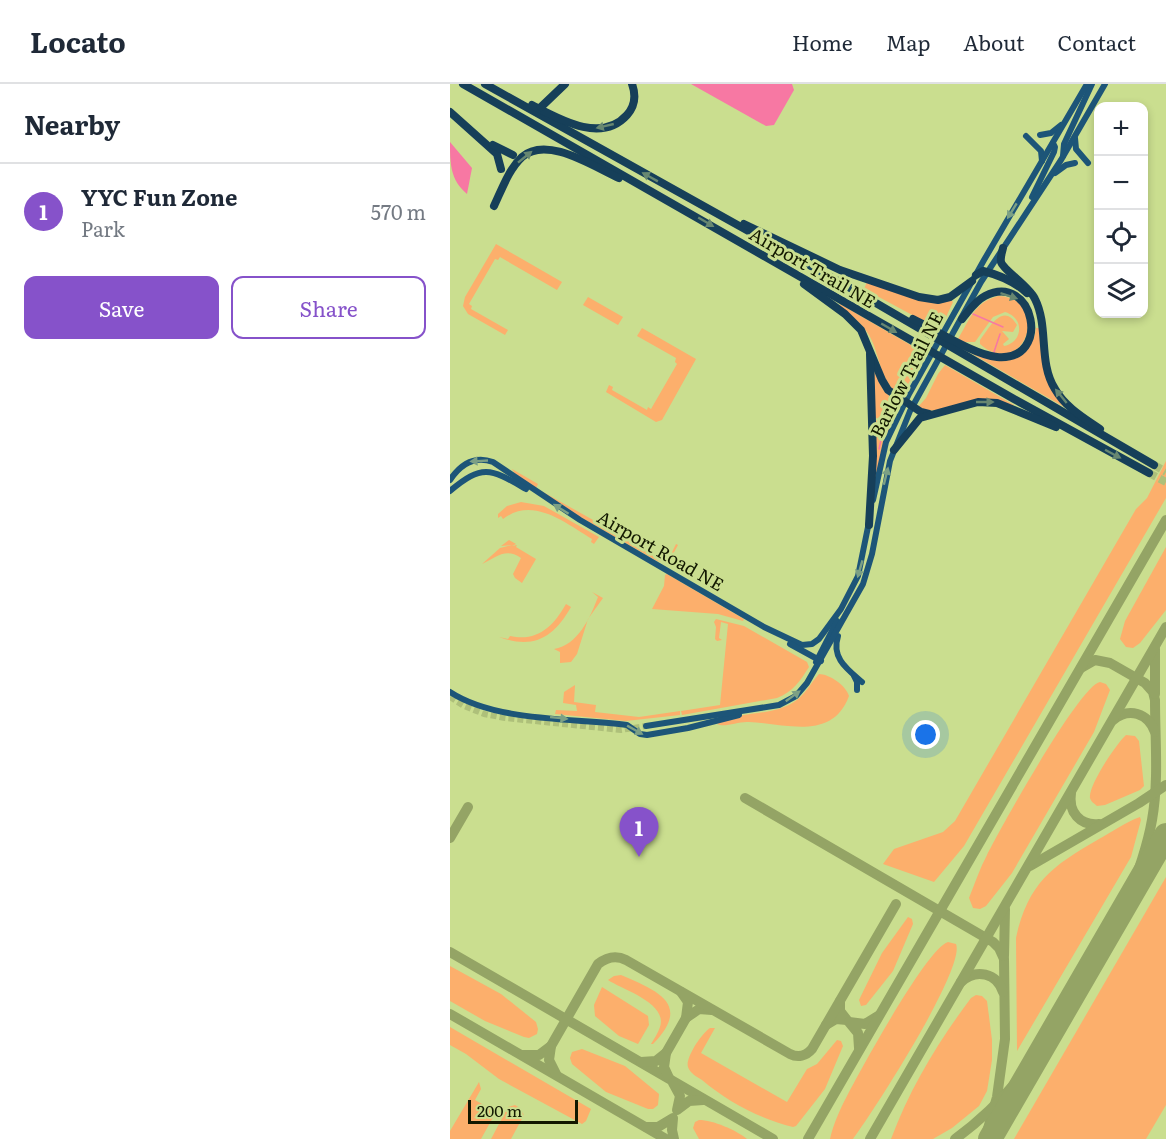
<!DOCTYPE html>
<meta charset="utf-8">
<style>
:root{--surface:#fff;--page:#f6f6f7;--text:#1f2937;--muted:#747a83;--line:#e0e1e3;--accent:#8652ca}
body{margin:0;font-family:Literata,serif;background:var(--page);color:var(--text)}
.controls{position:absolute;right:18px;top:18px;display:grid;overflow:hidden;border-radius:12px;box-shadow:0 3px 9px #0003}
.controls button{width:54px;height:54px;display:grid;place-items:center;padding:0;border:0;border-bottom:2px solid var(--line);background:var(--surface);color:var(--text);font:30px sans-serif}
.scale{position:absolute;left:18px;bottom:15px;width:110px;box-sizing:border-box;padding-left:6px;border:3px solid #121800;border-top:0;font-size:16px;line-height:21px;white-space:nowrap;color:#121800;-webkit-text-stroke:4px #cade8f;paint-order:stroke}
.you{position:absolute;left:476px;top:651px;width:21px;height:21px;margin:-15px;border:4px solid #fff;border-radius:50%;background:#1a73e8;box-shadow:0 0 0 9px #1a73e833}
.badge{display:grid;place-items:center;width:39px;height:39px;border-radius:50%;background:var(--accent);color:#fff;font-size:20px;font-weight:700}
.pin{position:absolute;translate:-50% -50px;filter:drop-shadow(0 2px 3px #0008)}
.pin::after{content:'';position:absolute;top:32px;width:21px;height:18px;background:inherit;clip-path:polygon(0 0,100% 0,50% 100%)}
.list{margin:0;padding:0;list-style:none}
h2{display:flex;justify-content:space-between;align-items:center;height:78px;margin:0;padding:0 24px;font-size:26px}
h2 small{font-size:20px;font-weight:400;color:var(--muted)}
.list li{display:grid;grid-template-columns:39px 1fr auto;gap:18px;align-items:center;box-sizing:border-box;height:96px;padding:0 24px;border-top:2px solid var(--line)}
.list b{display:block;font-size:22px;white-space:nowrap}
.list p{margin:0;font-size:20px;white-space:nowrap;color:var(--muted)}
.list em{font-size:20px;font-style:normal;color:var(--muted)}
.actions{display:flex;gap:12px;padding:18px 24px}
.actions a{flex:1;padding:14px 0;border:2px solid var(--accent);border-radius:12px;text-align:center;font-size:21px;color:var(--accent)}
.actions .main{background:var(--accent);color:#fff}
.icon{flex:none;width:33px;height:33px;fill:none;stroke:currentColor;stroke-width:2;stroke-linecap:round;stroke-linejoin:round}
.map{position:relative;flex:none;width:716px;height:1055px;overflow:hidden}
header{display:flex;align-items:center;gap:36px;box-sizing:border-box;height:84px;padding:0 30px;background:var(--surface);border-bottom:2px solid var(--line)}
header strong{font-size:28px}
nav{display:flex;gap:33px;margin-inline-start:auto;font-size:21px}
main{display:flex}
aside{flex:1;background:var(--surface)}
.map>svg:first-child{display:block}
</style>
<header>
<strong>Locato</strong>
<nav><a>Home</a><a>Map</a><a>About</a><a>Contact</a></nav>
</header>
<main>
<aside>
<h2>Nearby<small></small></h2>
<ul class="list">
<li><span class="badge">1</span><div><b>YYC Fun Zone</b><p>Park</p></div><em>570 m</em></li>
</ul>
<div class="actions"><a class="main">Save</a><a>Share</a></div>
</aside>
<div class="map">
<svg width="716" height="1055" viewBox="0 0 716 1055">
<rect width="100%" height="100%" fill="#cade8f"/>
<g fill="#fcaf6c">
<polygon points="46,160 112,198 107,206 50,173 48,176 45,175 19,220 22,222 21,225 58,246 55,251 18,230 13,222 15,213"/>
<polygon points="417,198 489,219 501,216 503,218 490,246 414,205"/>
<path d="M548 212C603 214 574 299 530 260V256C539 244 553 217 567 241L563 248 552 247 559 255 553 260 554 262C573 258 575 234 555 228L543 233 525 258H515L508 255C520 235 524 219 548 212Z"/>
<polygon points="138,213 173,233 168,241 133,221"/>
<path d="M390 220 476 270 451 312C429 298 431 272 419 251 412 239 400 230 389 222Z"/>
<polygon points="192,244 246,275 212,336 206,338 156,308 159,301 163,303 162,306 197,326 198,323 201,325 227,280 225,278 226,274 187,252"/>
<path d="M586 244H590L592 270 616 324 512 264C536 273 553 285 575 266 582 260 585 253 586 244Z"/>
<polygon points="495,281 564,321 563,322 552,318 478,327 468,323 476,314 488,290"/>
<path d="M424 287 434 307 447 319C442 327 436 336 425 334Z"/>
<polygon points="450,320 451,320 424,399 425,337 441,332"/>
<polygon points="716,377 716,414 514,762 484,798 433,780 444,765 493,748 505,737 686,425 697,414"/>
<path d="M62 385 88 400 86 404 209 473H215L218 469 221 470 226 460 228 461C223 470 219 480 207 477L127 431 65 390Z"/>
<path d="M71 418 94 422 149 453 144 460 141 458 142 455C115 439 83 412 53 435L51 432 48 434V430L57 422Z"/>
<path d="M59 456 66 460 62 462 67 461 66 463 86 475 72 499 65 494 63 490 71 474C55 463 46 474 32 480L50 464 62 461 51 462Z"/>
<polygon points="716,463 716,526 690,559 683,564 676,563 670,555 675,537"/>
<polygon points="217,490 294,535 293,537 268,530 202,525 214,502 215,491"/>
<path d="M142 508 153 514 138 535 127 570 121 578 110 579V568L104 565C128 561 140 534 148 513Z"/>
<path d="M116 520 121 523C104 553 84 566 49 553L58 555 60 552C87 558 103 543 116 520Z"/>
<path d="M266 535 294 542 357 578 359 583C350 597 343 608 327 614L232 631 231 627 270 621 278 540 271 538 269 554 272 556 267 557 265 555 266 543 264 538Z"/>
<path d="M369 590C379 590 396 601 399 612 382 658 334 639 299 638 288 637 275 644 267 640 289 626 321 633 344 618 355 611 360 600 369 590Z"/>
<path d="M650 598 656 600 660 606 644 648 562 789 536 822 530 825 523 824 519 814C525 799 530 784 537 771 550 745 630 601 650 598Z"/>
<polygon points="125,601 124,618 146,621 145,628 189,633 230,627 230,631 176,637 105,630 106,626 127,627 126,621 113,619 114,608"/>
<path d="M676 651 685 652 689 657 694 702 690 706 655 721 647 722C644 719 641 718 640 714 638 702 666 660 676 651Z"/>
<path d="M690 733 691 736 681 773 567 967 566 854C578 799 602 782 649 755 662 748 676 738 690 733Z"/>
<polygon points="716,793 716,1021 696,1055 564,1055"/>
<polygon points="458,833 462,835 463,840 443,887 416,921 411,922 409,916 432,869"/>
<path d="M498 858 506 860C516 884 422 1030 403 1055H380C383 1041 390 1025 397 1012 410 987 477 864 498 858Z"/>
<polygon points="0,882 51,910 86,938 88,945 87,950 79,954 74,953 35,937 0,917"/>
<path d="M171 891C208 907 242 920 203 960H201C204 955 208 949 210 943 218 919 173 906 158 896L164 892Z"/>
<polygon points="152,903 198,932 199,941 188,960 169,952 145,932 144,921"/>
<path d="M526 911 532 912 537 917 542 956V976L537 1007 529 1022 502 1044 483 1055H441C460 1004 488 958 521 914Z"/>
<polygon points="0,943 141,1025 136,1037 132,1040 49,995 16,970 0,961"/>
<path d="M260 944H265L251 969 337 1018 357 985 367 980 387 956 391 957 393 962 375 1005 346 1042 343 1043C310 1035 278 1018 252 996 247 993 240 989 238 983 235 974 252 949 260 944Z"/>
<polygon points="132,965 175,982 209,1010 208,1021 203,1025 198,1025 156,1008 122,980 120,974 122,968"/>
<polygon points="29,998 31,1005 25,1016 46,1028 31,1055 0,1055 0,1047"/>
<polygon points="65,1021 70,1024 74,1031 61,1055 41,1055 58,1023"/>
<path d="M249 1036C263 1036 286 1046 297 1055H249L243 1044 245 1038Z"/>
</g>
<g fill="#f778a3">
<polygon points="241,0 342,0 344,6 324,41 316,42"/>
<path d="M0 58 22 84 17 110C0 96 0 79 0 58Z"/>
</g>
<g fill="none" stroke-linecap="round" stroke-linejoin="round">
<g stroke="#f778a3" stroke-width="1.5">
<polyline points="523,230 553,243"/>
<polyline points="544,268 550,250"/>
<polyline points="429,365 435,338"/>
</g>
<g stroke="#94a465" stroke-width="10">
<path d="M631 584 645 576 660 579 695 599 703 608 705 616C705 656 709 697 702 736 697 765 686 793 676 820"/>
<polyline points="705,610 705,565"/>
<path d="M663 636C679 623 698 629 705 648"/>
<path d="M621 709C618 728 630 742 649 740"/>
<polyline points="295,714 543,858 549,864 554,875 555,955 547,1013 535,1055"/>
<polyline points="0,754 18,723"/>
<polyline points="580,782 689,719 716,701"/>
<polyline points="0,868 323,1055"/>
<polyline points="554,872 555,825"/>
<path d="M511 898C526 884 547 889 553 908"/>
<polyline points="231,908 238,918 236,934 249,925 262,926"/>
<polyline points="0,930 216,1055"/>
<polyline points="376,941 386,935 397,936 390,927 390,917"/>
<path d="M101 962 148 880C157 873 166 871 176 876L340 970C348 974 356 972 362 965L446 820"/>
<polyline points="409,964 408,949 399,938 415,940 428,932"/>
<polyline points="216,969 236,934"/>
<polyline points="73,971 89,971 101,962 99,976 106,990"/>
<polyline points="191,978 206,977 216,969 214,983 219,994"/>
<polyline points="223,999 230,1012 227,1026 239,1017 253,1016"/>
<polyline points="196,1043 208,1043 223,1034 222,1046 224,1055"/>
<polyline points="358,1055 716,436"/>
<polyline points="420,1055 716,543"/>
<path d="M505 1055C540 1030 566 1001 591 967"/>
</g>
<polyline stroke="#94a465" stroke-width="24" points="540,1055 716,751"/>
<polyline stroke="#aec07a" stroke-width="6" stroke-dasharray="6 3" stroke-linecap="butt" points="0,613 14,622 34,630 55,634 171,646 196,642"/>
<g stroke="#aec07a" stroke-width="8" stroke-dasharray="8 4" stroke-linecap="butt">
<polyline points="704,381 716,388"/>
<polyline points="699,389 716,398"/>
</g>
<g stroke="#1d5578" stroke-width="6">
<polyline points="590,51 601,49 611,41"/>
<polyline points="576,52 591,67 592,77"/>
<polyline points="625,54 626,65 638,79"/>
<polyline points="613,72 614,60 642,0"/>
<polyline points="605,89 616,81 625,79"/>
<polyline points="582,113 604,68 605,63 603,59"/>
<path d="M0 396C10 381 24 371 43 378L130 436 314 543 352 561 362 560 369 555 391 525 408 492 419 438"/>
<path d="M0 407C33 379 41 385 76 405"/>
<polyline points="423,416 436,358 459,310 534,176 637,0"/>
<path d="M388 552C381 574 397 585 412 598"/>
<polyline points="340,560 371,577"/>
<polyline points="366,578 387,537"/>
<polyline points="404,592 407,598 407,606"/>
<path d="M0 608C46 638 123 634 177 641L190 650 197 651 238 644 289 631"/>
<polyline points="196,642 329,621 346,612 357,599 413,500 422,470 440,377 460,327 531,198 611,76 655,0"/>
</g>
<g stroke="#163f59" stroke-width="8">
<polyline points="13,0 564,315 699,389"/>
<polyline points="35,0 395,201 704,381"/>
<path d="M82 21C109 35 151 60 177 31 185 22 186 11 182 0"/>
<polyline points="91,23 115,0"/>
<polyline points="0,28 47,70 51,85"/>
<polyline points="43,61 63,71"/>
<path d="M44 122C52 105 59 85 72 73 97 51 144 83 169 94"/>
<polyline points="294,140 390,186 469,213 488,216 500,213 522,197"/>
<path d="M553 164C552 169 550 173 551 178 553 186 579 202 585 215 599 243 588 278 605 305 615 323 634 334 650 345"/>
<path d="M526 191 533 187C549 191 564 197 577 209"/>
<polyline points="354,200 395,230 411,246 432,296 438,306 471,328 479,330"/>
<path d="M463 235C486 246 524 271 547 273 603 278 584 187 535 212 525 217 519 227 512 235"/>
<polyline points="444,366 470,334 528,318 547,319 606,343"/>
<polyline points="419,441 423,372 420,270"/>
</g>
</g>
<defs><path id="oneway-solid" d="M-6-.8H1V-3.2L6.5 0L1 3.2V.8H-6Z" transform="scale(1.5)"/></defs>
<g fill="#678771">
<use href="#oneway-solid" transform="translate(155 42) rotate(167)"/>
<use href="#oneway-solid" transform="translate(75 73) rotate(-39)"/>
<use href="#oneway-solid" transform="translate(200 93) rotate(-151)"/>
<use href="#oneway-solid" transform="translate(256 138) rotate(30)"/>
<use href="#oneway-solid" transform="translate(559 212) rotate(18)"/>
<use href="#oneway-solid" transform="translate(439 244) rotate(30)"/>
<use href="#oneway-solid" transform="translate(611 312) rotate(-129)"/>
<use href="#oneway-solid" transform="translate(535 318)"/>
<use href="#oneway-solid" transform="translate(663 370) rotate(28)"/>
</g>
<g fill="#7ca085">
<use href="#oneway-solid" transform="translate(562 127) rotate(121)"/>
<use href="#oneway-solid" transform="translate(29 377) rotate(177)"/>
<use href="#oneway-solid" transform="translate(436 392) rotate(-76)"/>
<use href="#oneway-solid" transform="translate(111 425) rotate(-148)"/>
<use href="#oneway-solid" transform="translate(410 485) rotate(106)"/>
<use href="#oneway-solid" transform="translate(343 612) rotate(-36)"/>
<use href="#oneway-solid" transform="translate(109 634) rotate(6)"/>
<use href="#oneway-solid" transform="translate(185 646) rotate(29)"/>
</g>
<g text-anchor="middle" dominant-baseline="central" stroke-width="6" stroke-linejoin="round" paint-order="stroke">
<g font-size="18" fill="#121800" stroke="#cade8f">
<text transform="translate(363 183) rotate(30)">Airport Trail NE</text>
<text transform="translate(456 290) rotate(-63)">Barlow Trail NE</text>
<text transform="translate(211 466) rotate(30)">Airport Road NE</text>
</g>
</g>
</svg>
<div class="controls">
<button>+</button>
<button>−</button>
<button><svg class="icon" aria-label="locate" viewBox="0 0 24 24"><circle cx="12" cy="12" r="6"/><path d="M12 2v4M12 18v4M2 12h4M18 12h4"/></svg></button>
<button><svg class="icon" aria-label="layers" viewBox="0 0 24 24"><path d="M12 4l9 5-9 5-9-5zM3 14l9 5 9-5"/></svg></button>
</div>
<div class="scale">200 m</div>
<div class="you"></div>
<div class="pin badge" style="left:189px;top:773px">1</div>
</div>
</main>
